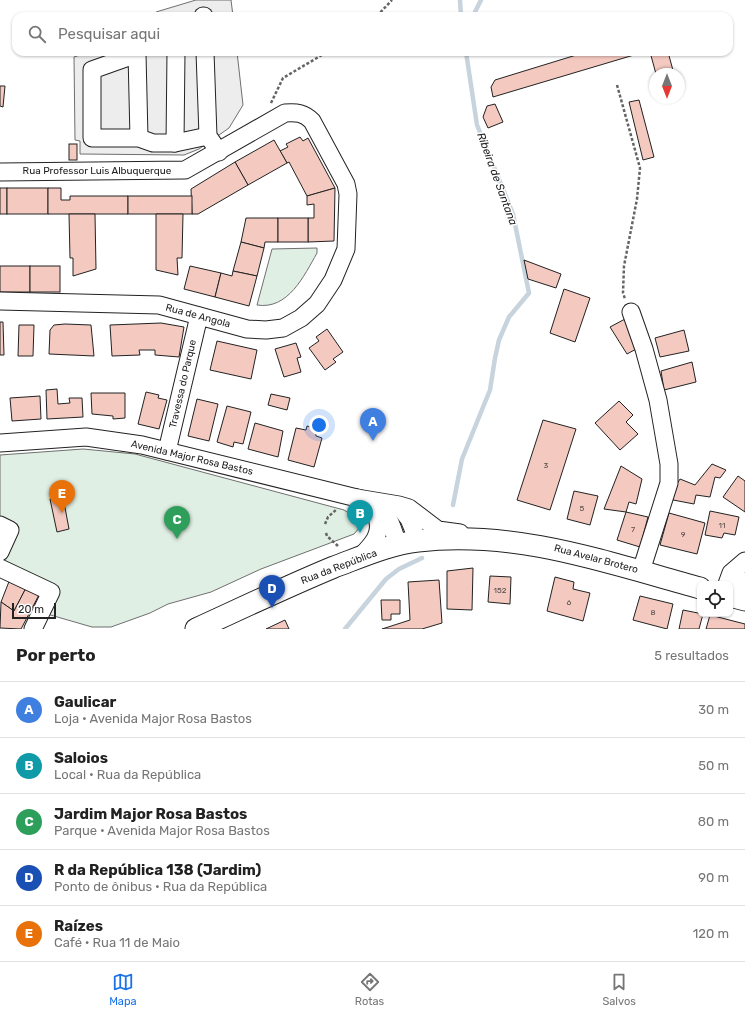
<!DOCTYPE html>
<html lang="pt">
<meta charset="utf-8">
<style>
:root{--surface:#fff;--page:#f6f6f6;--text:#222;--muted:#767676;--line:#e0e0e0;--accent:#1a73e8}
body{margin:0;font-family:Rubik,sans-serif;background:var(--page);color:var(--text)}
.controls{position:absolute;right:12px;bottom:12px;display:grid;overflow:hidden;border-radius:8px;box-shadow:0 1px 3px #0004}
.controls button{width:36px;height:36px;display:grid;place-items:center;padding:0;border:0;border-bottom:1px solid var(--line);background:var(--surface);color:var(--text);font:20px sans-serif}
.compass{position:absolute;left:649px;top:68px;width:36px;height:36px;border-radius:50%;background:var(--surface);box-shadow:0 1px 3px #0004;rotate:180deg}
.scale{position:absolute;left:12px;bottom:10px;width:44px;box-sizing:border-box;padding-left:4px;border:2px solid #222;border-top:0;font-size:11px;line-height:14px;white-space:nowrap;color:#222;-webkit-text-stroke:3px #fff;paint-order:stroke}
.you{position:absolute;left:319px;top:425px;width:14px;height:14px;margin:-10px;border:3px solid #fff;border-radius:50%;background:#1a73e8;box-shadow:0 0 0 6px #1a73e833}
.badge{display:grid;place-items:center;width:26px;height:26px;border-radius:50%;background:var(--accent);color:#fff;font-size:13px;font-weight:700}
.pin{position:absolute;translate:-50% -33px;filter:drop-shadow(0 1px 2px #0008)}
.pin::after{content:'';position:absolute;top:21px;width:14px;height:12px;background:inherit;clip-path:polygon(0 0,100% 0,50% 100%)}
.list{margin:0;padding:0;list-style:none}
h2{display:flex;justify-content:space-between;align-items:center;height:52px;margin:0;padding:0 16px;font-size:17px}
h2 small{font-size:13px;font-weight:400;color:var(--muted)}
.list li{display:grid;grid-template-columns:26px 1fr auto;gap:12px;align-items:center;box-sizing:border-box;height:56px;padding:0 16px;border-top:1px solid var(--line)}
.list b{display:block;font-size:15px;white-space:nowrap}
.list p{margin:0;font-size:13px;white-space:nowrap;color:var(--muted)}
.list em{font-size:13px;font-style:normal;color:var(--muted)}
.icon{flex:none;width:22px;height:22px;fill:none;stroke:currentColor;stroke-width:2;stroke-linecap:round;stroke-linejoin:round}
.map{position:relative;flex:none;width:745px;height:629px;overflow:hidden}
.search{position:absolute;background:var(--surface);box-shadow:0 1px 3px #0004;left:12px;right:12px;top:12px;height:44px;display:flex;align-items:center;gap:10px;box-sizing:border-box;padding:0 14px;border-radius:12px;color:var(--muted);font-size:15px}
.sheet{height:332px;background:var(--surface)}
nav{display:flex;justify-content:space-around;align-items:center;box-sizing:border-box;height:56px;border-top:1px solid var(--line);background:var(--surface);font-size:11px;color:var(--muted)}
nav a{display:grid;justify-items:center;gap:2px}
nav .on{color:var(--accent)}
.map>svg:first-child{display:block}
</style>
<div class="map">
<svg width="745" height="629" viewBox="0 0 745 629">
<rect width="100%" height="100%" fill="#fff"/>
<g fill="#e0efe3" stroke="#6f6f6f">
<path d="M317 248V253C304 276 288 310 257 305L272 249Z"/>
<polygon points="83,449 135,454 344,510 355,517 361,526 354,534 261,569 211,592 168,604 150,613 111,627 92,627 47,614 56,586 3,562 19,527 0,517 0,455"/>
</g>
<g fill="#ededed" stroke="#6f6f6f">
<polygon points="196,0 231,0 233,16 156,16 156,12"/>
<polygon points="89,52 237,52 243,105 229,128 199,149 184,155 80,154 80,141 75,140 74,57"/>
</g>
<g fill="none" stroke-linecap="round" stroke-linejoin="round">
<g stroke="#c7d3dd" stroke-width="4.5">
<polyline points="460,0 461,16"/>
<polyline points="473,16 481,0"/>
<polyline points="453,505 462,459 490,390 495,358 499,340 509,317 529,293 513,214 477,125 466,52"/>
<polyline points="345,629 386,579 399,569 422,558"/>
</g>
</g>
<g fill="#f3c9c0" stroke="#222">
<polygon points="586,52 644,52 493,97 491,87 495,80"/>
<polygon points="650,52 668,52 674,74 656,74"/>
<polygon points="0,86 5,86 3,107 0,106"/>
<polygon points="639,100 654,157 643,160 629,102"/>
<polygon points="495,104 503,122 488,128 483,117 487,106"/>
<polygon points="300,137 303,141 308,138 335,188 307,196 289,162 287,163 280,151 288,147 286,144"/>
<polygon points="274,140 287,163 248,185 235,162"/>
<rect x="69" y="144" width="8" height="16"/>
<polygon points="235,162 248,185 198,214 192,214 191,189"/>
<rect x="0" y="188" width="7" height="26"/>
<rect x="7" y="188" width="41" height="26"/>
<polygon points="48,188 61,188 61,200 70,200 70,196 128,196 128,214 48,214"/>
<polygon points="335,188 334,241 308,242 308,218 314,218 314,204 307,205 307,196"/>
<rect x="128" y="196" width="64" height="18"/>
<polygon points="69,214 95,214 96,269 73,276 73,258 70,258"/>
<polygon points="156,214 183,214 182,258 177,258 178,275 156,270"/>
<polygon points="246,218 278,218 278,242 265,242 264,248 241,242"/>
<rect x="278" y="218" width="30" height="24"/>
<polygon points="241,242 264,248 257,276 233,271"/>
<polygon points="524,260 561,274 556,288 528,279"/>
<rect x="0" y="266" width="30" height="26"/>
<rect x="30" y="266" width="30" height="26"/>
<polygon points="190,266 221,273 215,297 184,289"/>
<polygon points="233,271 257,276 249,306 215,297 221,273 232,276"/>
<polygon points="564,289 590,298 575,342 550,333"/>
<polygon points="625,319 638,348 627,354 610,327"/>
<polygon points="0,322 3,322 4,355 0,355"/>
<polygon points="161,323 184,327 179,357 155,355 155,350 139,350 140,355 112,356 110,325"/>
<polygon points="65,324 91,325 94,356 49,354 50,330 54,325"/>
<polygon points="19,325 34,325 33,356 18,356"/>
<polygon points="327,329 343,352 333,359 336,362 325,370 309,348 319,341 316,337"/>
<polygon points="684,330 689,351 660,357 655,338"/>
<polygon points="217,341 257,350 251,379 210,370"/>
<polygon points="296,343 301,357 297,358 301,372 284,377 275,349"/>
<polygon points="692,362 696,382 664,390 661,371"/>
<polygon points="57,389 58,404 70,403 69,398 82,398 83,417 47,419 46,390"/>
<polygon points="146,392 159,395 158,398 167,400 159,429 138,424"/>
<polygon points="91,393 125,393 125,418 113,419 113,416 92,414"/>
<polygon points="271,394 290,398 287,410 268,405"/>
<polygon points="40,396 41,419 12,421 10,398"/>
<polygon points="197,399 218,404 209,441 188,436"/>
<polygon points="619,401 633,415 626,422 638,434 620,450 595,423"/>
<polygon points="227,406 251,412 243,444 234,442 233,447 217,442"/>
<polygon points="543,420 576,429 550,510 517,500"/>
<polygon points="255,423 283,431 278,457 248,449"/>
<polygon points="307,426 315,428 316,436 322,438 314,467 288,460 296,428 306,430"/>
<polygon points="712,464 726,470 720,478 715,477 710,497 696,495 694,504 668,499 680,479 695,485"/>
<polygon points="621,466 642,479 636,504 629,502 626,512 604,509"/>
<polygon points="738,476 745,481 745,512 723,497"/>
<polygon points="574,491 598,496 590,525 567,519"/>
<polygon points="63,497 69,529 57,532 50,499"/>
<polygon points="710,511 739,517 735,535 724,533 722,538 705,535"/>
<polygon points="626,512 648,517 640,547 617,540"/>
<polygon points="669,513 705,523 697,554 660,545"/>
<polygon points="473,568 472,610 447,609 447,571"/>
<polygon points="490,576 511,577 510,604 488,602"/>
<polygon points="555,577 574,582 573,589 590,593 583,621 547,611"/>
<polygon points="10,579 26,588 14,611 1,602"/>
<polygon points="439,580 442,623 422,629 382,629 410,620 408,582"/>
<polygon points="27,586 40,593 21,629 0,628 1,602 14,611"/>
<polygon points="640,596 673,604 667,629 633,620"/>
<polygon points="381,600 400,600 400,614 391,614 391,620 382,620"/>
<polygon points="683,610 703,614 699,629 679,629"/>
<polygon points="710,615 745,624 745,629 706,629"/>
<polygon points="285,620 289,629 266,629"/>
</g>
<g fill="none" stroke-linecap="round" stroke-linejoin="round">
<defs>
<g id="minor">
<polyline points="203,16 204,16"/>
<polyline points="205,52 208,136 219,152"/>
<polyline points="139,138 137,54 92,70 92,138 139,138 153,143 175,143 176,52"/>
<polyline points="175,143 208,136"/>
<path d="M0 172 185 170 285 113C297 112 304 113 312 121L346 184 348 194 346 249 333 280 317 304 301 318 283 328 266 330 247 329 159 305 0 301"/>
<polyline points="631,312 644,349 658,400 669,464 669,483 641,571"/>
<polyline points="0,443 86,437 142,445 357,498 399,505 409,508 438,530 460,533"/>
<polyline points="167,451 199,316"/>
<path d="M358 498C363 503 373 509 376 515 384 533 372 545 360 557"/>
<path d="M376 506C389 511 394 533 398 545"/>
<polyline points="399,506 409,519 418,541"/>
<polyline points="0,525 10,530 0,552"/>
<polyline points="0,568 51,592 33,629"/>
<polyline points="727,584 731,573 745,561"/>
<polyline points="739,598 745,581"/>
</g>
<g id="major">
<polyline points="730,596 745,600"/>
<path d="M196 629C242 608 288 586 334 567 361 557 390 544 418 541 518 530 605 562 700 588"/>
</g>
</defs>
<use href="#minor" stroke="#222" stroke-width="19"/>
<use href="#major" stroke="#222" stroke-width="23"/>
<g stroke="#646464" stroke-width="2.5" stroke-dasharray="3 2" stroke-linecap="butt">
<polyline points="377,16 392,0"/>
<polyline points="617,85 640,168 637,199 624,266 623,293 625,299"/>
<polyline points="271,103 283,78 327,52"/>
<polyline points="325,524 328,517 337,509"/>
<polyline points="326,533 327,536 338,546"/>
</g>
<use href="#minor" stroke="#fff" stroke-width="17"/>
<use href="#major" stroke="#fff" stroke-width="21"/>
</g>
<g text-anchor="middle" dominant-baseline="central" stroke-width="3" stroke-linejoin="round" paint-order="stroke">
<g font-size="8" fill="#564c4a">
<text x="546" y="465">3</text>
<text x="582" y="508">5</text>
<text x="722" y="525">11</text>
<text x="633" y="529">7</text>
<text x="683" y="534">9</text>
<text x="500" y="590">152</text>
<text x="569" y="602">6</text>
<text x="653" y="612">8</text>
</g>
<g font-size="10" fill="#222" stroke="#fff">
<text x="97" y="171">Rua Professor Luis Albuquerque</text>
<text transform="translate(198 316) rotate(15)">Rua de Angola</text>
<text transform="translate(183 384) rotate(-77)">Travessa do Parque</text>
<text transform="translate(192 458) rotate(13)">Avenida Major Rosa Bastos</text>
<text transform="translate(596 559) rotate(15)">Rua Avelar Brotero</text>
<text transform="translate(339 567) rotate(-21)">Rua da República</text>
</g>
<g font-size="11" font-style="italic" fill="#222" stroke="#fff">
<text transform="translate(497 179) rotate(70)">Ribeira de Santana</text>
</g>
</g>
</svg>
<div class="controls">
<button><svg class="icon" aria-label="locate" viewBox="0 0 24 24"><circle cx="12" cy="12" r="6"/><path d="M12 2v4M12 18v4M2 12h4M18 12h4"/></svg></button>
</div>
<svg class="compass" viewBox="-18 -18 36 36"><path d="M0-13l5 13h-10z" fill="#e53935"/><path d="M0 13l5-13h-10z" fill="#767676"/></svg>
<div class="scale">20 m</div>
<div class="you"></div>
<div class="pin badge" style="left:373px;top:441px;background:#3f7fe0">A</div>
<div class="pin badge" style="left:360px;top:533px;background:#0f9aa8">B</div>
<div class="pin badge" style="left:177px;top:539px;background:#2e9e5b">C</div>
<div class="pin badge" style="left:272px;top:608px;background:#1a4fb4">D</div>
<div class="pin badge" style="left:62px;top:513px;background:#e8710a">E</div>
<div class="search"><svg class="icon" aria-label="search" viewBox="0 0 24 24"><circle cx="10" cy="10" r="6"/><path d="M15 15l6 6"/></svg>Pesquisar aqui</div>
</div>
<section class="sheet">
<h2>Por perto<small>5 resultados</small></h2>
<ul class="list">
<li><span class="badge" style="background:#3f7fe0">A</span><div><b>Gaulicar</b><p>Loja · Avenida Major Rosa Bastos</p></div><em>30 m</em></li>
<li><span class="badge" style="background:#0f9aa8">B</span><div><b>Saloios</b><p>Local · Rua da República</p></div><em>50 m</em></li>
<li><span class="badge" style="background:#2e9e5b">C</span><div><b>Jardim Major Rosa Bastos</b><p>Parque · Avenida Major Rosa Bastos</p></div><em>80 m</em></li>
<li><span class="badge" style="background:#1a4fb4">D</span><div><b>R da República 138 (Jardim)</b><p>Ponto de ônibus · Rua da República</p></div><em>90 m</em></li>
<li><span class="badge" style="background:#e8710a">E</span><div><b>Raízes</b><p>Café · Rua 11 de Maio</p></div><em>120 m</em></li>
</ul>
</section>
<nav>
<a class="on"><svg class="icon" aria-label="map" viewBox="0 0 24 24"><path d="M3 6l6-2 6 2 6-2v14l-6 2-6-2-6 2zM9 4v14M15 6v14"/></svg>Mapa</a>
<a><svg class="icon" aria-label="directions" viewBox="0 0 24 24"><path d="M12 3l9 9-9 9-9-9zM9 14v-3h6M13 9l2 2-2 2"/></svg>Rotas</a>
<a><svg class="icon" aria-label="saved" viewBox="0 0 24 24"><path d="M7 4h10v16l-5-4-5 4z"/></svg>Salvos</a>
</nav>
